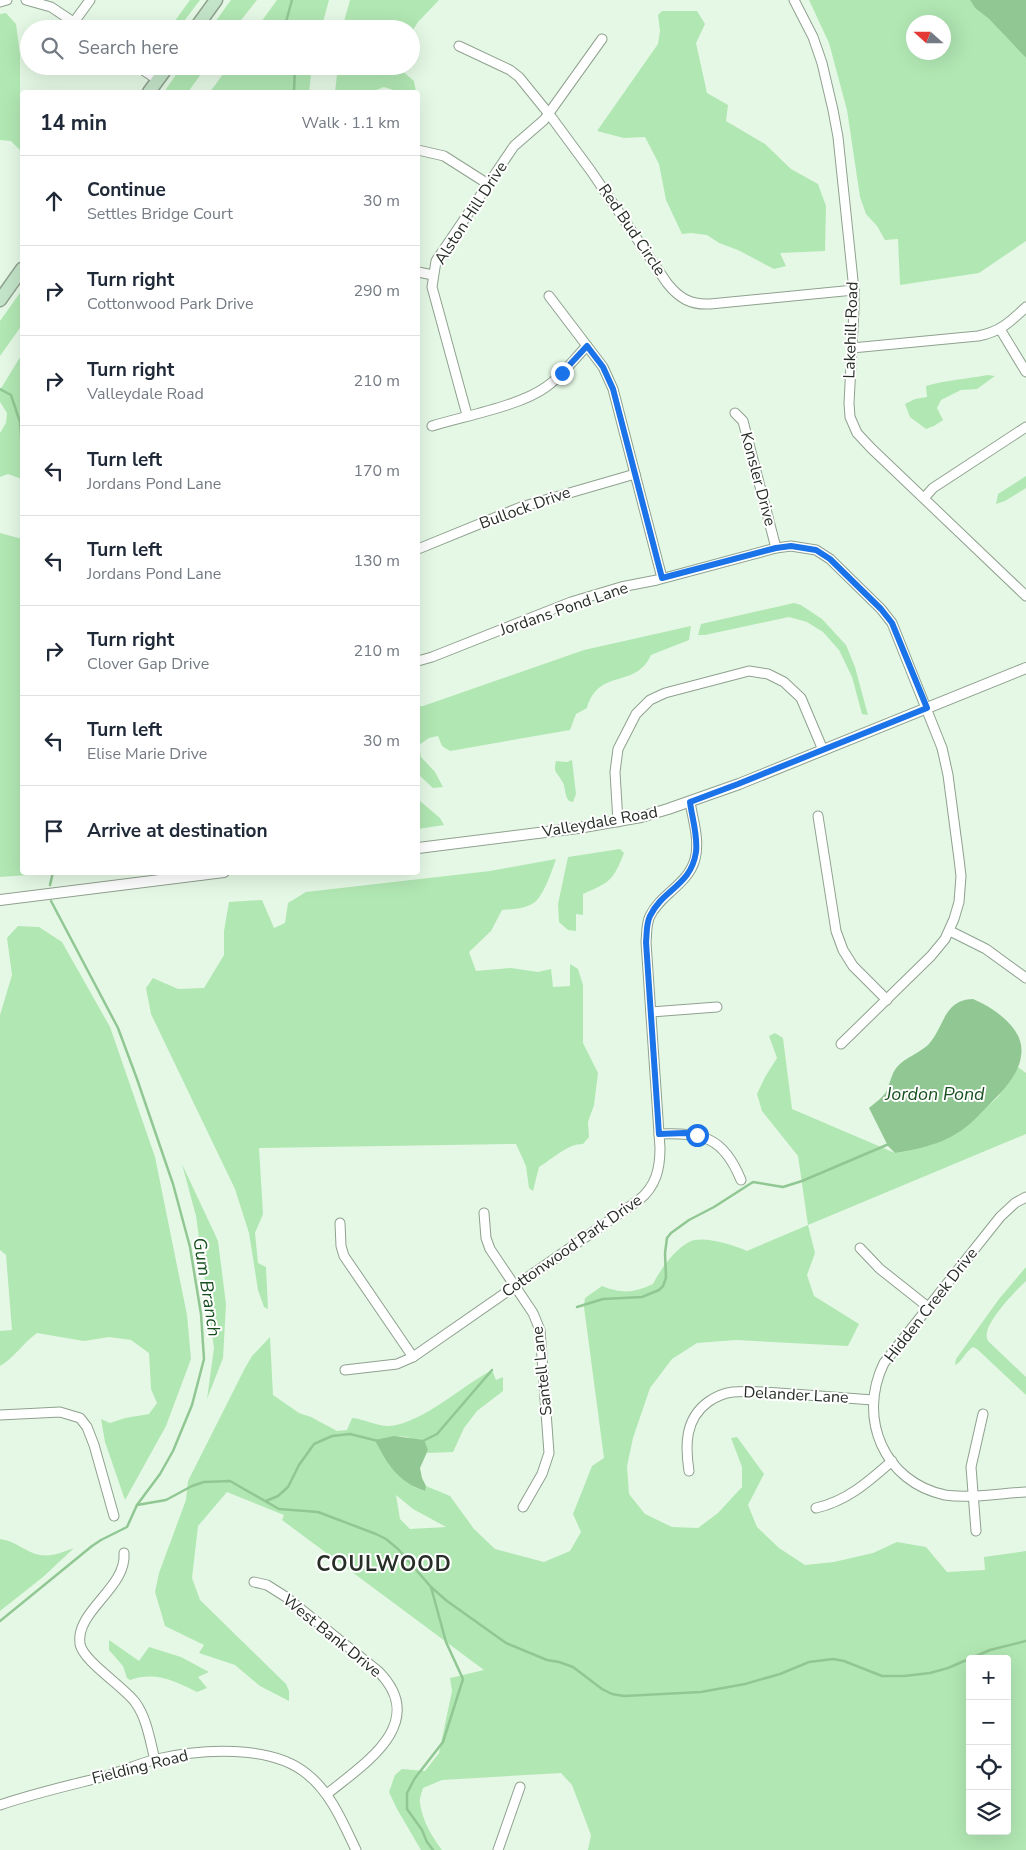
<!DOCTYPE html>
<meta charset="utf-8">
<style>
:root{--surface:#fff;--page:#f6f6f7;--text:#1f2937;--muted:#747a83;--line:#e0e1e3}
body{margin:0;font-family:"Nunito Sans",sans-serif;background:var(--page);color:var(--text)}
.controls{position:absolute;right:15px;bottom:15px;display:grid;overflow:hidden;border-radius:5px;box-shadow:0 5px 20px #0002}
.controls button{width:45px;height:45px;display:grid;place-items:center;padding:0;border:0;border-bottom:1px solid var(--line);background:var(--surface);color:var(--text);font:25px sans-serif}
.compass{position:absolute;left:906px;top:15px;width:45px;height:45px;border-radius:50%;background:var(--surface);box-shadow:0 5px 20px #0002;rotate:291deg}
.stop{position:absolute;width:15px;height:15px;margin:-11px;border:4px solid #1a73e8;border-radius:50%;background:#fff}
.stop.end{background:#1a73e8;border-color:#fff;box-shadow:0 1px 5px #0008}
.list{margin:0;padding:0;list-style:none}
h2{display:flex;justify-content:space-between;align-items:center;height:65px;margin:0;padding:0 20px;font-size:21px}
h2 small{font-size:16px;font-weight:400;color:var(--muted)}
.list li{display:grid;grid-template-columns:32px 1fr auto;gap:15px;align-items:center;box-sizing:border-box;height:90px;padding:0 20px;border-top:1px solid var(--line)}
.list b{display:block;font-size:19px;white-space:nowrap}
.list p{margin:0;font-size:16px;white-space:nowrap;color:var(--muted)}
.list em{font-size:16px;font-style:normal;color:var(--muted)}
.icon{flex:none;width:28px;height:28px;fill:none;stroke:currentColor;stroke-width:2;stroke-linecap:round;stroke-linejoin:round}
.map{position:relative;flex:none;width:1026px;height:1850px;overflow:hidden}
.search{position:absolute;background:var(--surface);box-shadow:0 5px 20px #0002;left:20px;top:20px;width:400px;height:55px;display:flex;align-items:center;gap:12px;box-sizing:border-box;padding:0 18px;border-radius:28px;color:var(--muted);font-size:19px}
.panel{position:absolute;background:var(--surface);box-shadow:0 5px 20px #0002;left:20px;top:90px;width:400px;height:785px;border-radius:5px}
.map>svg:first-child{display:block}
</style>
<div class="map">
<svg width="1026" height="1850" viewBox="0 0 1026 1850">
<rect width="100%" height="100%" fill="#e5f8e5"/>
<g fill="#b1e7b3" fill-rule="evenodd">
<polygon points="190,0 200,0 178,29 169,29"/>
<polygon points="231,0 257,0 234,29 210,29"/>
<polygon points="277,0 329,0 321,29 256,29"/>
<polygon points="350,0 439,0 418,22 411,33 411,29 342,29"/>
<path d="M809 0H970L975 8 989 19 1026 58V241L979 273 900 285 898 239 885 240 877 226 866 214 860 197 847 110 829 43ZM914 22H944V52H914Z"/>
<polygon points="662,11 697,11 705,24 696,43 707,93 728,105 726,121 765,144 791,169 818,184 826,206 825,251 780,253 786,266 774,269 738,250 719,243 707,235 691,233 682,234 666,200 659,164 645,137 624,138 597,131 658,44 660,31 658,15"/>
<polygon points="6,13 16,24 20,54 20,125 22,128 22,152 11,141 0,140 0,14"/>
<polygon points="182,66 207,66 188,92 164,92"/>
<polygon points="229,66 312,66 309,92 210,92"/>
<polygon points="338,66 396,66 414,81 416,92 400,92 384,87 371,92 335,92"/>
<polygon points="22,290 22,325 0,356 0,321"/>
<polygon points="22,354 22,479 8,474 0,477 0,433 6,423 7,413 0,402 0,390"/>
<path d="M987 375 995 376 977 389 961 390 941 400 937 408 943 420 934 426 926 429 910 417 905 404 915 399 927 397 926 386C946 380 967 379 987 375Z"/>
<polygon points="1026,476 1026,488 1005,501 996,504 998,494"/>
<polygon points="0,533 22,539 22,872 57,873 0,877"/>
<polygon points="794,603 801,605 822,619 846,645 855,667 868,715 862,714 852,677 839,650 823,632 807,622 789,617 705,635 698,635 701,624"/>
<path d="M691 626 689 640 651 655C635 690 599 667 587 708L576 714 570 730 450 751 442 746 438 736 429 738 419 745 421 757 435 772 443 787 433 788 418 774V706H423L584 650Z"/>
<path d="M572 760 576 794 573 802 569 801C564 795 566 787 562 781 557 772 553 773 556 761L567 762Z"/>
<polygon points="420,801 440,818 444,825 418,829 418,803"/>
<path d="M620 849 624 853C613 881 610 882 583 894V915L576 914V931L568 930 559 922 558 904 568 857Z"/>
<path d="M556 859C552 871 545 891 537 900 529 909 513 909 502 910L491 931 469 952 476 971 511 968 538 972 551 969 553 987 570 986V964L578 969 583 985V1043L598 1073 594 1105 588 1122 589 1137 583 1144C567 1144 554 1158 539 1167L533 1191 529 1188 526 1166 516 1144 259 1148 263 1214 255 1233 258 1263 266 1267 268 1309 264 1307 258 1290 249 1233 235 1189 151 1014 146 988 153 978 178 989 204 988 224 955V931L229 902 262 900 274 928 285 923 288 903 306 892 490 871Z"/>
<path d="M18 926 39 927 62 942 110 1027 155 1157 187 1315 191 1359 166 1426 125 1500 105 1442 101 1419 110 1423 125 1418 149 1414 157 1403 151 1389 149 1353 131 1340 109 1337 84 1341 37 1333C23 1343 15 1357 0 1366V1331L12 1330 6 1255 0 1250V1015L12 975 7 938Z"/>
<path d="M775 1033 783 1038 792 1109 895 1153 908 1151 932 1145 958 1133 998 1097 1018 1067 1026 1073V1134L808 1225 815 1253 807 1275 814 1296 859 1324 848 1346 736 1340 697 1343 672 1359 650 1388 633 1438 627 1466 629 1494 645 1514 672 1527 698 1528 718 1513 742 1487V1467L731 1438 737 1437 764 1474 748 1505 757 1527 779 1548 805 1565 834 1562 873 1553 897 1542 926 1547 947 1572 985 1570 984 1557 1026 1551V1850H588L591 1835 572 1785 561 1773 442 1780 423 1788C422 1792 419 1799 420 1803 422 1820 432 1837 442 1850H421L397 1809 389 1792 395 1775 402 1769 425 1771 439 1753 452 1691 450 1678 484 1670 282 1520 284 1515 227 1492 198 1526 192 1578 200 1600 286 1684 289 1691V1701L260 1686 235 1665 199 1653 204 1645 165 1626 155 1592 159 1573 186 1500 188 1481 245 1368 252 1356 270 1337 273 1395 299 1413 311 1417 337 1431 347 1430 352 1418C364 1419 380 1427 390 1426 422 1423 462 1386 492 1370L496 1380 503 1377V1391L477 1411 464 1428 453 1452 427 1453 428 1450C418 1441 410 1435 396 1437L414 1487 424 1491 426 1486 450 1496 474 1529 495 1549 544 1562 570 1551 581 1532 573 1514 592 1466 604 1458 584 1307 585 1298 602 1286C623 1294 633 1293 653 1284 660 1270 674 1250 689 1242 703 1235 733 1245 747 1251L808 1225 798 1156 762 1111 757 1094 765 1077 777 1058 769 1036ZM396 1495 413 1509 446 1527 410 1529 400 1519ZM970 1659H1007V1831H970Z"/>
<polygon points="182,1164 218,1241 226,1304 223,1358 207,1399 214,1348 196,1216"/>
<path d="M1026 1267V1281C1016 1290 988 1320 987 1333 986 1336 987 1338 988 1341L1026 1377V1395L977 1349 973 1347C965 1352 962 1362 955 1365L956 1359 999 1299Z"/>
<path d="M0 1539C15 1540 26 1553 40 1555 52 1557 63 1552 74 1548L43 1577 0 1611Z"/>
<path d="M109 1640 139 1661 149 1647 181 1657 209 1672 198 1677 207 1688 197 1692C175 1681 155 1671 130 1680L127 1678 123 1666 109 1650Z"/>
</g>
<g fill="#91c793">
<polygon points="970,0 1026,0 1026,58 989,19 975,8"/>
<path d="M973 999C994 1008 1026 1029 1021 1056 1019 1075 1001 1093 988 1106 978 1116 968 1127 956 1134 938 1145 916 1150 895 1153L888 1146 869 1108C875 1103 882 1098 886 1092 890 1084 891 1074 897 1067 906 1057 918 1054 928 1045 945 1027 943 1000 973 999Z"/>
<path d="M394 1436 424 1440 428 1450 420 1468 422 1478 426 1486 425 1491C398 1482 387 1464 375 1440Z"/>
</g>
<g fill="none" stroke-linecap="round" stroke-linejoin="round">
<g stroke="#91c793" stroke-width="2.5">
<polyline points="284,29 292,0"/>
<polyline points="294,92 295,66"/>
<polyline points="0,389 11,395 20,422 22,450"/>
<polyline points="50,885 53,872"/>
<polyline points="577,1307 603,1299 642,1297 659,1290 663,1286 666,1278 665,1253 667,1238 671,1233 689,1220 714,1207 753,1182 783,1187 802,1181 889,1144"/>
<polyline points="423,1441 437,1434 492,1370"/>
<polyline points="266,1501 278,1496 288,1487 299,1465 314,1444 332,1436 350,1434 378,1441"/>
<polyline points="137,1505 166,1500 192,1486 204,1482 230,1481 279,1509 318,1512 376,1534 386,1539 398,1549 431,1587 447,1601 506,1643 547,1660 559,1662 573,1667 602,1689 612,1694 624,1696 701,1692 745,1684 780,1674 809,1662 833,1659 844,1661 882,1676 904,1676 930,1673 948,1668 990,1650 1026,1641"/>
<polyline points="431,1587 446,1642 463,1679 443,1742 415,1778 407,1793 407,1809 422,1830 427,1842 433,1850"/>
<polyline points="0,1621 92,1546 101,1540 127,1527 137,1505 160,1474 173,1451 192,1405 204,1359 201,1314 190,1247 173,1184 137,1079 118,1028 51,901"/>
</g>
<defs>
<g id="minor">
<polyline points="26,0 51,7 84,29"/>
<polyline points="794,0 813,37 822,63 833,110 838,137 854,290 854,310 849,403 850,417 857,433 871,448 1026,596"/>
<polyline points="0,2 7,0"/>
<polyline points="74,22 90,0"/>
<path d="M459 46 510 70 519 77 549 114 591 171 667 283C679 298 690 305 710 304L854 290"/>
<polyline points="137,66 158,80"/>
<polyline points="418,150 444,156 488,184"/>
<polyline points="418,272 433,275"/>
<polyline points="549,296 603,367 613,389 662,578"/>
<polyline points="1000,329 1026,372"/>
<path d="M852 348 978 336C1000 332 1010 322 1026 307"/>
<polyline points="735,413 743,421 776,548"/>
<polyline points="467,415 432,287 436,261 514,146 544,120 602,39"/>
<path d="M432 426C464 416 520 406 546 387 562 376 573 360 587 346"/>
<polyline points="924,498 933,488 1026,427"/>
<polyline points="418,549 521,507 635,474"/>
<polyline points="418,661 432,657 571,602 621,587 657,580 776,548 791,546 816,550 830,559 881,609 892,623 942,748 948,775 959,859 961,876 959,902 954,919 945,939 931,956 841,1044"/>
<polyline points="818,816 836,931 843,950 853,966 887,1000"/>
<polyline points="618,822 615,772 618,749 636,714 650,700 665,693 749,671 768,674 784,682 801,698 823,750"/>
<polyline points="950,931 986,949 1026,978"/>
<polyline points="651,1012 717,1007"/>
<path d="M659 1134C703 1133 723 1136 741 1180"/>
<path d="M1026 1197 1015 1203 1000 1217 884 1363C857 1418 884 1482 945 1495 969 1499 1002 1493 1026 1492"/>
<polyline points="484,1213 486,1238 490,1249 533,1313 540,1330 549,1453 542,1474 523,1507"/>
<polyline points="340,1223 341,1246 344,1256 413,1357"/>
<polyline points="860,1248 880,1269 928,1307"/>
<path d="M345 1370 397 1364 413 1357 639 1200C656 1186 660 1169 660 1148L646 942C647 933 646 924 650 916 661 893 688 885 695 859 700 841 693 820 690 802"/>
<polyline points="0,1415 60,1412 80,1418 87,1427 94,1445 114,1516"/>
<path d="M689 1471C685 1445 685 1419 708 1402 715 1397 724 1393 733 1392 753 1390 773 1393 793 1394 820 1396 847 1398 873 1400"/>
<path d="M816 1508C847 1501 868 1482 892 1461"/>
<polyline points="976,1531 971,1467 983,1414"/>
<path d="M124 1553C127 1588 75 1611 80 1644 83 1661 123 1686 135 1702 147 1718 150 1741 155 1760"/>
<path d="M254 1582 267 1585 286 1597 378 1671C430 1723 364 1764 327 1794"/>
<path d="M0 1805C35 1793 71 1785 106 1776 123 1771 140 1763 157 1759 200 1749 271 1744 307 1774 331 1793 343 1823 356 1850"/>
<polyline points="498,1850 520,1787"/>
</g>
<g id="tertiary">
<polyline points="418,848 578,828 641,817 668,809 739,784 1026,668"/>
<polyline points="0,900 224,872"/>
</g>
<g id="secondary">
<polyline points="195,29 216,0"/>
<polyline points="149,92 168,66"/>
<polyline points="0,300 22,269"/>
</g>
</defs>
<use href="#minor" stroke="#8fa18f" stroke-width="11"/>
<use href="#tertiary" stroke="#8fa18f" stroke-width="12"/>
<use href="#secondary" stroke="#8fa18f" stroke-width="15"/>
<use href="#minor" stroke="#fff" stroke-width="9"/>
<use href="#tertiary" stroke="#fff" stroke-width="10"/>
<use href="#secondary" stroke="#c3e4c8" stroke-width="12"/>
</g>
<g fill="none" stroke-linecap="round" stroke-linejoin="round">
<path stroke="#1a73e8" stroke-width="6" d="M562 373 587 346 603 367 613 389 662 578 776 548 791 546 816 550 830 559 881 609 892 623 927 708 738 784 690 802C692 818 698 836 696 852 691 886 663 889 650 916 646 924 647 933 646 942L659 1134 685 1133 697 1135"/>
</g>
<g text-anchor="middle" dominant-baseline="central" stroke-width="4" stroke-linejoin="round" paint-order="stroke">
<g font-size="16" fill="#272e27" stroke="#fff">
<text transform="translate(471 213) rotate(-57)">Alston Hill Drive</text>
<text transform="translate(632 230) rotate(56)">Red Bud Circle</text>
<text transform="translate(851 330) rotate(-88)">Lakehill Road</text>
<text transform="translate(758 479) rotate(75)">Konsler Drive</text>
<text transform="translate(525 508) rotate(-20)">Bullock Drive</text>
<text transform="translate(564 609) rotate(-19)">Jordans Pond Lane</text>
<text transform="translate(600 822) rotate(-10)">Valleydale Road</text>
<text transform="translate(572 1246) rotate(-35)">Cottonwood Park Drive</text>
<text transform="translate(931 1305) rotate(-52)">Hidden Creek Drive</text>
<text transform="translate(542 1371) rotate(-96)">Santell Lane</text>
<text transform="translate(796 1395) rotate(3)">Delander Lane</text>
<text transform="translate(332 1636) rotate(39)">West Bank Drive</text>
<text transform="translate(140 1767) rotate(-14)">Fielding Road</text>
</g>
<g font-size="18" font-style="italic" fill="#174f1e" stroke="#fff">
<text x="935" y="1094">Jordon Pond</text>
<text transform="translate(207 1287) rotate(81)">Gum Branch</text>
</g>
<g font-size="21" font-weight="bold" letter-spacing="1" fill="#272e27" stroke="#fff">
<text x="384" y="1564">COULWOOD</text>
</g>
</g>
</svg>
<div class="controls">
<button>+</button>
<button>−</button>
<button><svg class="icon" aria-label="locate" viewBox="0 0 24 24"><circle cx="12" cy="12" r="6"/><path d="M12 2v4M12 18v4M2 12h4M18 12h4"/></svg></button>
<button><svg class="icon" aria-label="layers" viewBox="0 0 24 24"><path d="M12 4l9 5-9 5-9-5zM3 14l9 5 9-5"/></svg></button>
</div>
<svg class="compass" viewBox="-18 -18 36 36"><path d="M0-13l5 13h-10z" fill="#e53935"/><path d="M0 13l5-13h-10z" fill="#747a83"/></svg>
<div class="stop" style="left:697px;top:1135px"></div>
<div class="stop end" style="left:562px;top:373px"></div>
<div class="search"><svg class="icon" aria-label="search" viewBox="0 0 24 24"><circle cx="10" cy="10" r="6"/><path d="M15 15l6 6"/></svg>Search here</div>
<section class="panel">
<h2>14 min<small>Walk · 1.1 km</small></h2>
<ul class="list">
<li><svg class="icon" aria-label="ahead" viewBox="0 0 24 24"><path d="M12 20V5M6 11l6-6 6 6"/></svg><div><b>Continue</b><p>Settles Bridge Court</p></div><em>30 m</em></li>
<li><svg class="icon" aria-label="right" viewBox="0 0 24 24"><path d="M7 20v-9h11M14 6l5 5-5 5"/></svg><div><b>Turn right</b><p>Cottonwood Park Drive</p></div><em>290 m</em></li>
<li><svg class="icon" aria-label="right" viewBox="0 0 24 24"><path d="M7 20v-9h11M14 6l5 5-5 5"/></svg><div><b>Turn right</b><p>Valleydale Road</p></div><em>210 m</em></li>
<li><svg class="icon" aria-label="left" viewBox="0 0 24 24"><path d="M17 20v-9H6M10 6l-5 5 5 5"/></svg><div><b>Turn left</b><p>Jordans Pond Lane</p></div><em>170 m</em></li>
<li><svg class="icon" aria-label="left" viewBox="0 0 24 24"><path d="M17 20v-9H6M10 6l-5 5 5 5"/></svg><div><b>Turn left</b><p>Jordans Pond Lane</p></div><em>130 m</em></li>
<li><svg class="icon" aria-label="right" viewBox="0 0 24 24"><path d="M7 20v-9h11M14 6l5 5-5 5"/></svg><div><b>Turn right</b><p>Clover Gap Drive</p></div><em>210 m</em></li>
<li><svg class="icon" aria-label="left" viewBox="0 0 24 24"><path d="M17 20v-9H6M10 6l-5 5 5 5"/></svg><div><b>Turn left</b><p>Elise Marie Drive</p></div><em>30 m</em></li>
<li><svg class="icon" aria-label="arrive" viewBox="0 0 24 24"><path d="M6 21V4h12l-3 4 3 4H6"/></svg><div><b>Arrive at destination</b></div></li>
</ul>
</section>
</div>
